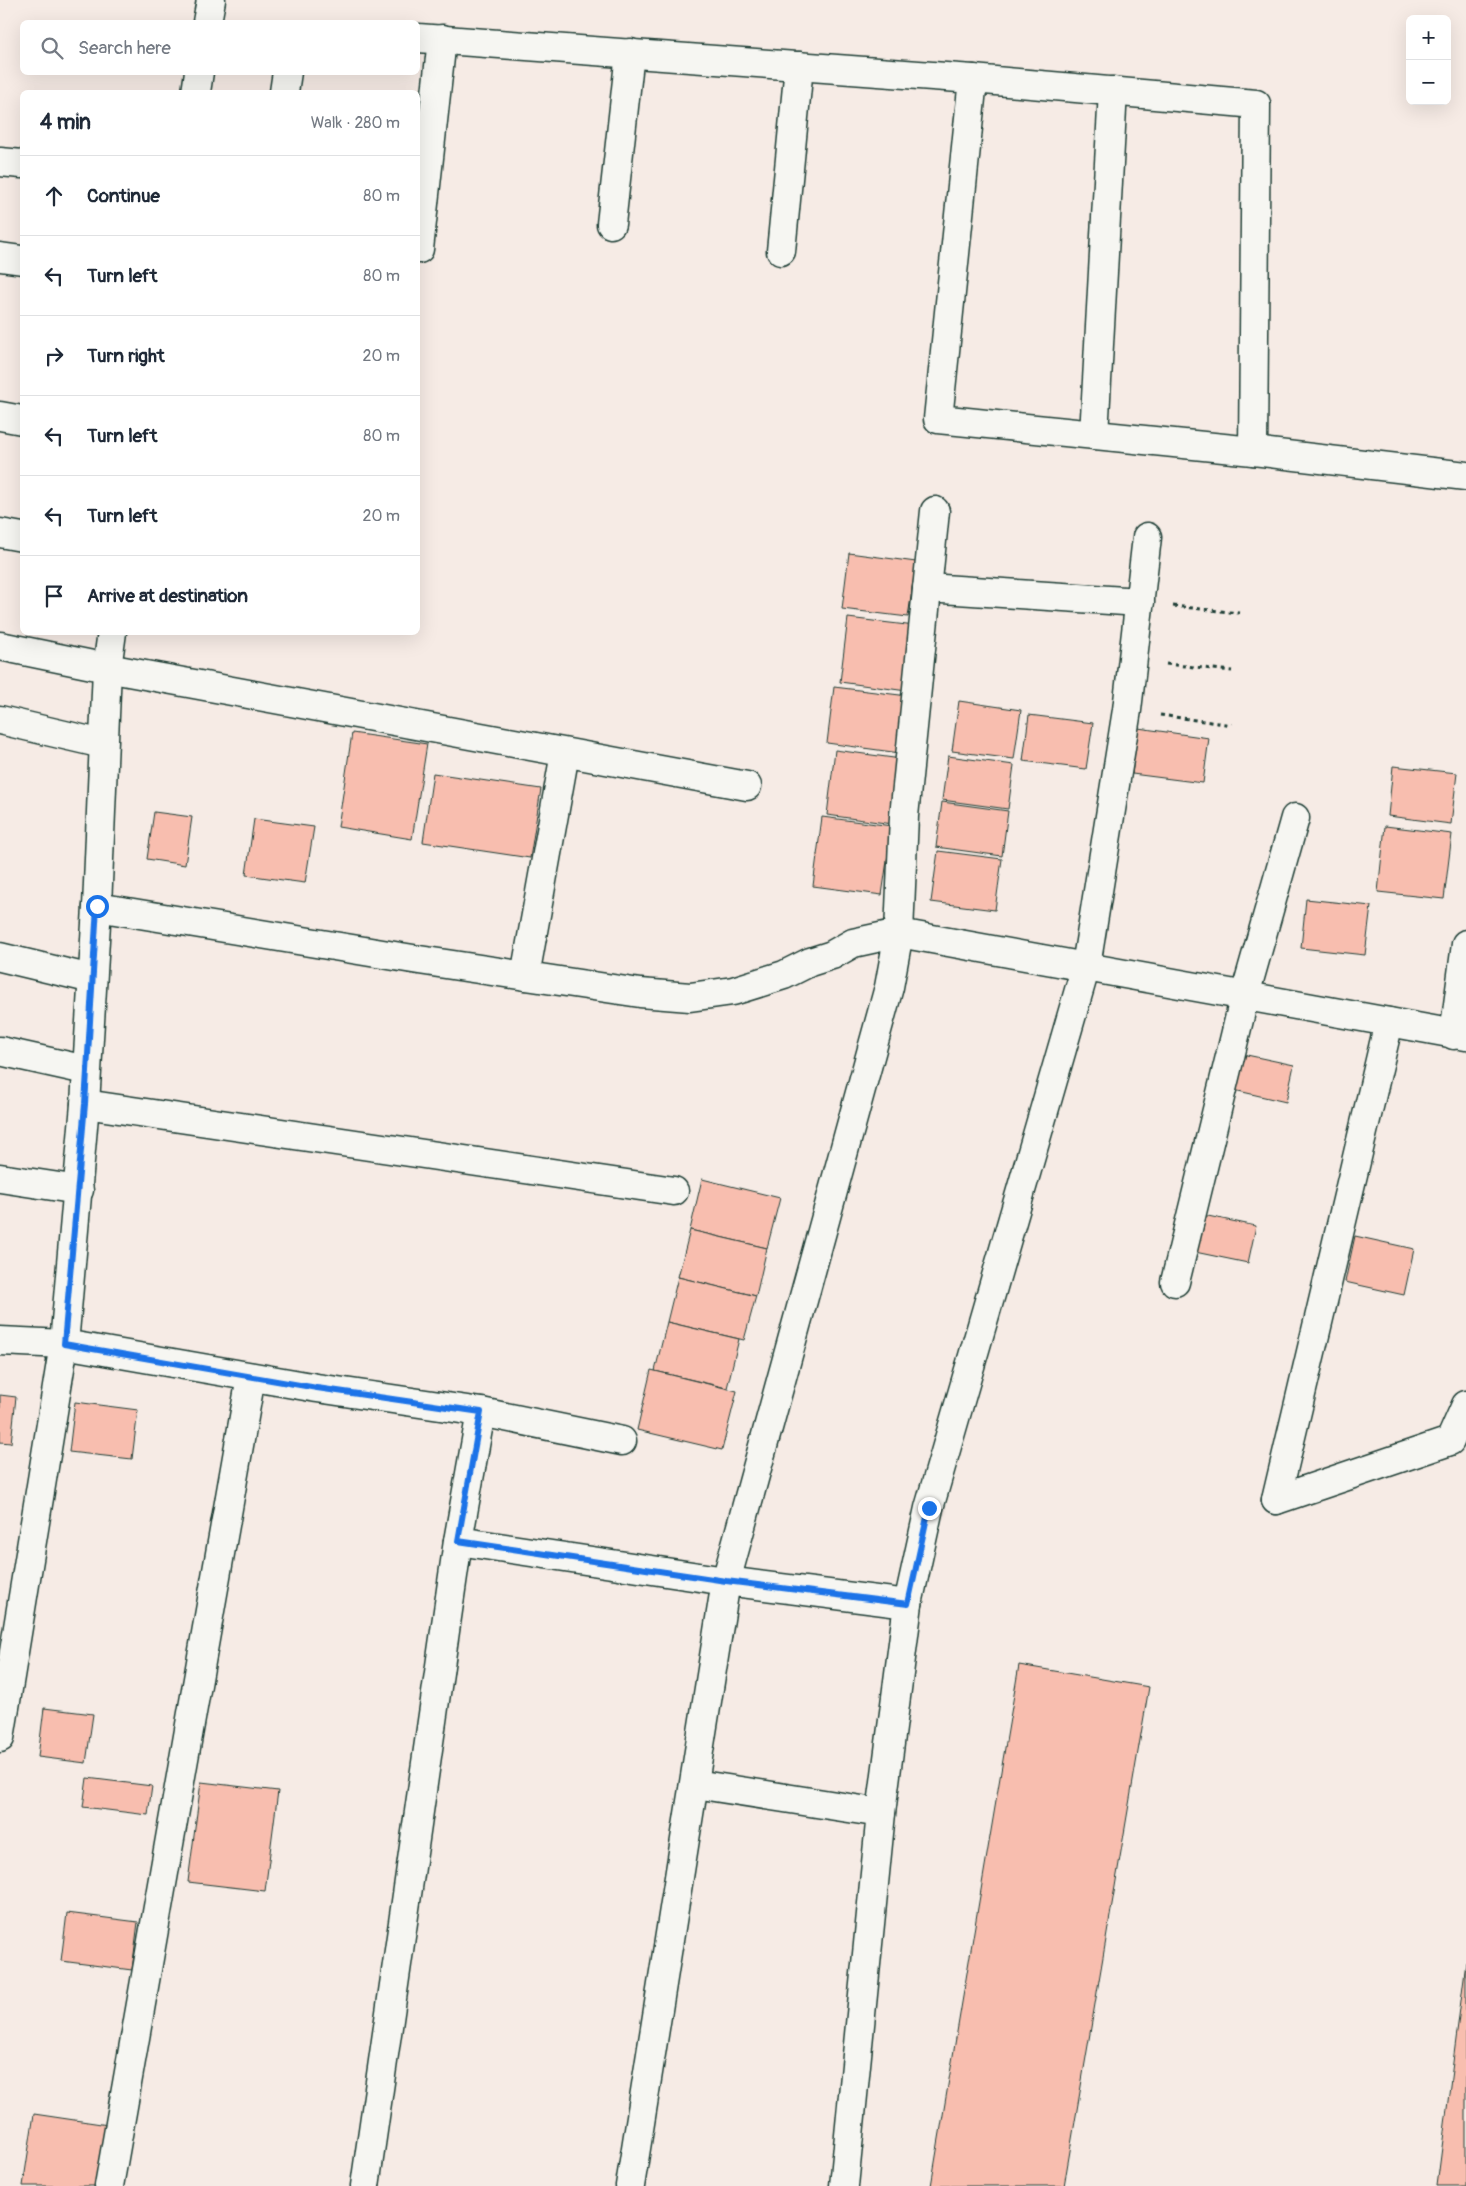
<!DOCTYPE html>
<meta charset="utf-8">
<style>
:root{--surface:#fff;--page:#f2f2f3;--text:#1f2937;--muted:#747a83;--line:#e0e1e3}
body{margin:0;font-family:Pangolin,sans-serif;background:var(--page);color:var(--text)}
.controls{position:absolute;right:15px;top:15px;display:grid;overflow:hidden;border-radius:8px;box-shadow:0 5px 20px #0002}
.controls button{width:45px;height:45px;display:grid;place-items:center;padding:0;border:0;border-bottom:1px solid var(--line);background:var(--surface);color:var(--text);font:25px sans-serif}
.stop{position:absolute;width:15px;height:15px;margin:-11px;border:4px solid #1a73e8;border-radius:50%;background:#fff}
.stop.end{background:#1a73e8;border-color:#fff;box-shadow:0 1px 5px #0008}
.list{margin:0;padding:0;list-style:none}
h2{display:flex;justify-content:space-between;align-items:center;height:65px;margin:0;padding:0 20px;font-size:21px}
h2 small{font-size:16px;font-weight:400;color:var(--muted)}
.list li{display:grid;grid-template-columns:32px 1fr auto;gap:15px;align-items:center;box-sizing:border-box;height:80px;padding:0 20px;border-top:1px solid var(--line)}
.list b{display:block;font-size:19px;white-space:nowrap}
.list em{font-size:16px;font-style:normal;color:var(--muted)}
.icon{flex:none;width:28px;height:28px;fill:none;stroke:currentColor;stroke-width:2;stroke-linecap:round;stroke-linejoin:round}
.map{position:relative;flex:none;width:1466px;height:2186px;overflow:hidden}
.search{position:absolute;background:var(--surface);box-shadow:0 5px 20px #0002;left:20px;top:20px;width:400px;height:55px;display:flex;align-items:center;gap:12px;box-sizing:border-box;padding:0 18px;border-radius:8px;color:var(--muted);font-size:19px}
.panel{position:absolute;background:var(--surface);box-shadow:0 5px 20px #0002;left:20px;top:90px;width:400px;height:545px;border-radius:8px}
.map>svg:first-child{display:block}
</style>
<div class="map">
<svg width="1466" height="2186" viewBox="0 0 1466 2186">
<rect width="100%" height="100%" fill="#f6ebe5"/>
<filter id="ink" filterUnits="userSpaceOnUse"><feTurbulence type="fractalNoise" baseFrequency=".02" numOctaves="2"/><feDisplacementMap in="SourceGraphic" scale="10" xChannelSelector="R" yChannelSelector="G"/><feConvolveMatrix kernelMatrix="1 2 1 2 8 2 1 2 1" color-interpolation-filters="sRGB"/></filter>
<g filter="url(#ink)">
<g fill="#f8beaf" stroke="#1f3d34">
<polygon points="849,553 916,562 908,617 842,609"/>
<polygon points="848,618 915,626 907,691 840,682"/>
<polygon points="834,687 908,696 900,753 827,743"/>
<polygon points="959,701 1021,710 1014,759 952,751"/>
<polygon points="1029,715 1093,723 1086,769 1023,761"/>
<polygon points="1138,728 1209,738 1203,783 1132,774"/>
<polygon points="352,733 427,744 412,839 338,827"/>
<polygon points="835,750 901,759 893,824 827,815"/>
<polygon points="948,756 1014,765 1008,809 942,800"/>
<polygon points="1393,766 1457,773 1451,824 1388,816"/>
<polygon points="433,773 541,789 530,858 423,842"/>
<polygon points="942,802 1008,811 1002,856 936,847"/>
<polygon points="154,812 192,817 185,865 147,859"/>
<polygon points="822,817 892,826 882,895 813,886"/>
<polygon points="254,819 314,827 305,883 246,875"/>
<polygon points="1385,826 1452,834 1444,899 1378,892"/>
<polygon points="938,851 1002,859 995,910 931,902"/>
<polygon points="1306,899 1371,906 1365,955 1301,948"/>
<polygon points="1242,1054 1294,1065 1286,1102 1234,1090"/>
<polygon points="702,1179 780,1198 767,1248 690,1230"/>
<polygon points="1203,1215 1256,1226 1248,1263 1195,1252"/>
<polygon points="690,1230 767,1248 756,1296 678,1277"/>
<polygon points="1355,1236 1414,1249 1404,1295 1345,1282"/>
<polygon points="678,1277 756,1296 744,1340 667,1322"/>
<polygon points="667,1322 739,1339 727,1388 655,1371"/>
<polygon points="651,1370 737,1391 722,1450 637,1430"/>
<polygon points="0,1395 16,1397 11,1443 0,1442"/>
<polygon points="75,1402 138,1410 132,1459 69,1452"/>
<polygon points="1019,1665 1149,1687 1064,2186 931,2186"/>
<polygon points="44,1708 93,1714 86,1763 38,1757"/>
<polygon points="87,1778 152,1786 148,1815 83,1807"/>
<polygon points="201,1782 278,1791 265,1891 188,1882"/>
<polygon points="67,1913 138,1922 132,1970 61,1961"/>
<polygon points="1466,1962 1466,2186 1437,2186"/>
<polygon points="34,2114 108,2125 99,2186 23,2186"/>
</g>
<g fill="none" stroke-linecap="round" stroke-linejoin="round">
<defs>
<g id="minor">
<polyline points="207,22 211,0"/>
<polyline points="418,38 973,79 938,419 1253,451 1466,476"/>
<polyline points="973,79 1256,104 1253,451"/>
<polyline points="196,92 199,72"/>
<polyline points="284,92 287,72"/>
<polyline points="0,162 22,164"/>
<polyline points="611,224 630,53"/>
<polyline points="419,249 442,39"/>
<polyline points="781,251 799,66"/>
<polyline points="0,257 22,260"/>
<polyline points="0,416 22,420"/>
<polyline points="1094,435 1113,91"/>
<polyline points="0,533 22,537"/>
<polyline points="927,588 1140,602"/>
<polyline points="0,646 107,668 747,786"/>
<polyline points="0,720 103,744"/>
<polyline points="97,907 419,960 640,993 690,997 733,991 784,975 810,962 832,955 853,943 899,933 1466,1036"/>
<polyline points="0,957 92,979"/>
<polyline points="525,976 565,753"/>
<polyline points="1454,1035 1466,944"/>
<polyline points="0,1051 86,1070"/>
<polyline points="85,1104 674,1191"/>
<polyline points="0,1178 79,1190"/>
<polyline points="1175,1282 1245,995 1295,818"/>
<polyline points="0,1341 64,1344 317,1388 481,1412 622,1441"/>
<polyline points="1276,1500 1389,1022"/>
<polyline points="1276,1500 1450,1441 1466,1405"/>
<polyline points="458,1541 726,1581 908,1604"/>
<polyline points="0,1738 64,1344 85,1104 97,907 107,668 112,632"/>
<polyline points="695,1784 881,1813 844,2186"/>
<polyline points="881,1813 908,1604 929,1508 1086,966 1127,710 1147,537"/>
<polyline points="109,2186 251,1377"/>
<polyline points="365,2186 458,1541 481,1412"/>
<polyline points="630,2186 726,1581 889,987 899,933 904,816 935,511"/>
</g>
</defs>
<use href="#minor" stroke="#1f3d34" stroke-width="31"/>
<g stroke="#1f3d34" stroke-width="3" stroke-dasharray="4 4" stroke-linecap="butt">
<polyline points="1173,606 1239,613"/>
<polyline points="1166,664 1232,671"/>
<polyline points="1160,715 1232,725"/>
</g>
<use href="#minor" stroke="#f6f6f2" stroke-width="28"/>
</g>
</g>
<g fill="none" stroke-linecap="round" stroke-linejoin="round" filter="url(#ink)">
<polyline stroke="#1a73e8" stroke-width="6" points="97,906 85,1104 64,1344 317,1388 481,1412 458,1541 726,1581 908,1604 929,1508"/>
</g>
</svg>
<div class="controls">
<button>+</button>
<button>−</button>
</div>
<div class="stop" style="left:97px;top:906px"></div>
<div class="stop end" style="left:929px;top:1508px"></div>
<div class="search"><svg class="icon" aria-label="search" viewBox="0 0 24 24"><circle cx="10" cy="10" r="6"/><path d="M15 15l6 6"/></svg>Search here</div>
<section class="panel">
<h2>4 min<small>Walk · 280 m</small></h2>
<ul class="list">
<li><svg class="icon" aria-label="ahead" viewBox="0 0 24 24"><path d="M12 20V5M6 11l6-6 6 6"/></svg><div><b>Continue</b></div><em>80 m</em></li>
<li><svg class="icon" aria-label="left" viewBox="0 0 24 24"><path d="M17 20v-9H6M10 6l-5 5 5 5"/></svg><div><b>Turn left</b></div><em>80 m</em></li>
<li><svg class="icon" aria-label="right" viewBox="0 0 24 24"><path d="M7 20v-9h11M14 6l5 5-5 5"/></svg><div><b>Turn right</b></div><em>20 m</em></li>
<li><svg class="icon" aria-label="left" viewBox="0 0 24 24"><path d="M17 20v-9H6M10 6l-5 5 5 5"/></svg><div><b>Turn left</b></div><em>80 m</em></li>
<li><svg class="icon" aria-label="left" viewBox="0 0 24 24"><path d="M17 20v-9H6M10 6l-5 5 5 5"/></svg><div><b>Turn left</b></div><em>20 m</em></li>
<li><svg class="icon" aria-label="arrive" viewBox="0 0 24 24"><path d="M6 21V4h12l-3 4 3 4H6"/></svg><div><b>Arrive at destination</b></div></li>
</ul>
</section>
</div>
